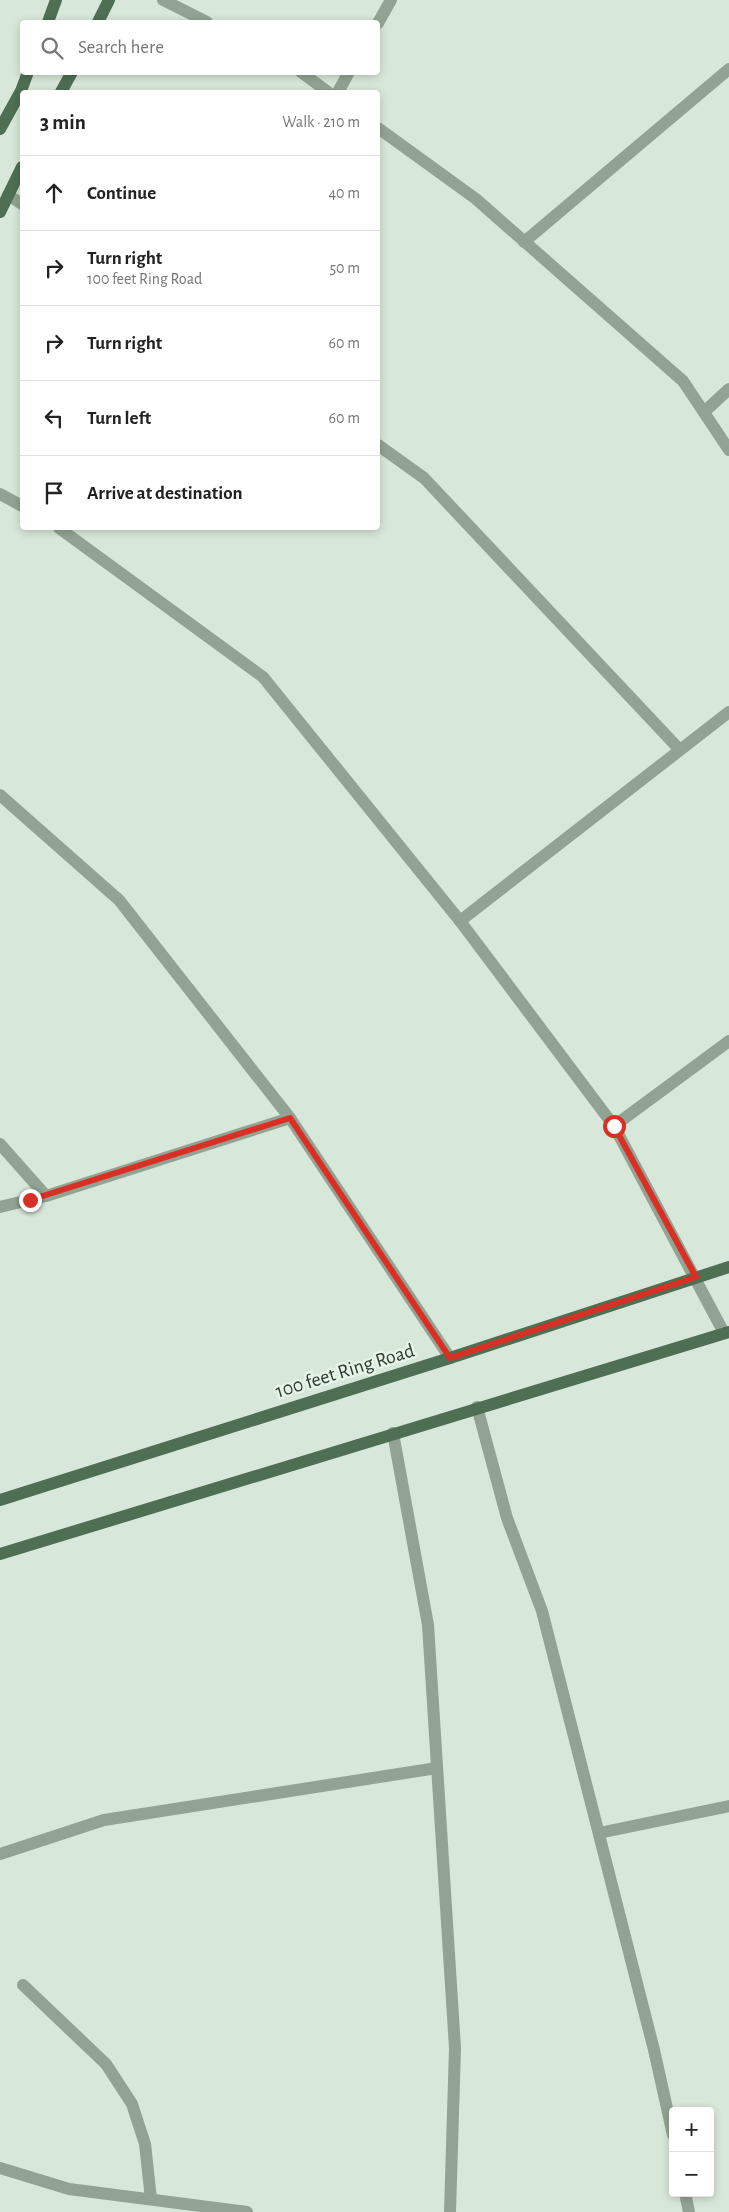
<!DOCTYPE html>
<meta charset="utf-8">
<style>
:root{--surface:#fff;--page:#f6f6f6;--text:#222;--muted:#767676;--line:#e0e0e0}
body{margin:0;font-family:"Alegreya Sans",sans-serif;background:var(--page);color:var(--text)}
.controls{position:absolute;right:15px;bottom:15px;display:grid;overflow:hidden;border-radius:5px;box-shadow:0 2px 8px #0003}
.controls button{width:45px;height:45px;display:grid;place-items:center;padding:0;border:0;border-bottom:1px solid var(--line);background:var(--surface);color:var(--text);font:25px sans-serif}
.stop{position:absolute;width:15px;height:15px;margin:-11px;border:4px solid #d93025;border-radius:50%;background:#fff}
.stop.end{background:#d93025;border-color:#fff;box-shadow:0 1px 5px #0008}
.list{margin:0;padding:0;list-style:none}
h2{display:flex;justify-content:space-between;align-items:center;height:65px;margin:0;padding:0 20px;font-size:21px}
h2 small{font-size:16px;font-weight:400;color:var(--muted)}
.list li{display:grid;grid-template-columns:32px 1fr auto;gap:15px;align-items:center;box-sizing:border-box;height:75px;padding:0 20px;border-top:1px solid var(--line)}
.list b{display:block;font-size:19px;white-space:nowrap}
.list p{margin:0;font-size:16px;white-space:nowrap;color:var(--muted)}
.list em{font-size:16px;font-style:normal;color:var(--muted)}
.icon{flex:none;width:28px;height:28px;fill:none;stroke:currentColor;stroke-width:2;stroke-linecap:round;stroke-linejoin:round}
.map{position:relative;flex:none;width:729px;height:2212px;overflow:hidden}
.search{position:absolute;background:var(--surface);box-shadow:0 2px 8px #0003;left:20px;top:20px;width:360px;height:55px;display:flex;align-items:center;gap:12px;box-sizing:border-box;padding:0 18px;border-radius:5px;color:var(--muted);font-size:19px}
.panel{position:absolute;background:var(--surface);box-shadow:0 2px 8px #0003;left:20px;top:90px;width:360px;height:440px;border-radius:5px}
.map>svg:first-child{display:block}
</style>
<div class="map">
<svg width="729" height="2212" viewBox="0 0 729 2212">
<rect width="100%" height="100%" fill="#d7e7d9"/>
<g fill="none" stroke-linecap="round" stroke-linejoin="round">
<g stroke="#92a393" stroke-width="12">
<polyline points="163,0 207,22"/>
<polyline points="378,23 391,0"/>
<polyline points="301,72 328,92"/>
<polyline points="338,92 349,72"/>
<polyline points="378,128 476,199 683,381 729,450"/>
<polyline points="8,195 22,204"/>
<polyline points="524,242 729,69"/>
<polyline points="704,412 729,389"/>
<polyline points="378,445 424,478 680,750"/>
<polyline points="0,494 22,506"/>
<polyline points="59,528 263,677 460,921 614,1126 724,1333"/>
<polyline points="0,795 119,900 290,1118 450,1358"/>
<polyline points="460,921 729,712"/>
<polyline points="614,1126 729,1041"/>
<polyline points="0,1144 46,1196"/>
<polyline points="0,1207 46,1196 290,1118"/>
<polyline points="477,1407 507,1518 542,1611 654,2050 673,2135"/>
<polyline points="393,1433 428,1625 455,2048 450,2212"/>
<polyline points="599,1833 729,1806"/>
<polyline points="0,1854 104,1820 437,1768"/>
<polyline points="23,1985 106,2064 132,2104 145,2144 151,2199"/>
<polyline points="0,2168 69,2189 247,2212"/>
<polyline points="685,2193 689,2212"/>
</g>
<g stroke="#4e6f53" stroke-width="12">
<polyline points="48,22 56,0"/>
<polyline points="98,22 109,0"/>
<polyline points="61,92 72,72"/>
<polyline points="0,129 21,91 28,72"/>
<polyline points="0,212 22,167"/>
<polyline points="0,1500 450,1358 729,1267"/>
<polyline points="0,1554 729,1332"/>
</g>
</g>
<g fill="none" stroke-linecap="round" stroke-linejoin="round">
<polyline stroke="#d93025" stroke-width="6" points="30,1200 290,1118 450,1358 696,1277 614,1126"/>
</g>
<g text-anchor="middle" dominant-baseline="central" stroke-width="5" stroke-linejoin="round" paint-order="stroke">
<g font-size="20" fill="#323833" stroke="#e4f4e6">
<text transform="translate(345 1371) rotate(-17)">100 feet Ring Road</text>
</g>
</g>
</svg>
<div class="controls">
<button>+</button>
<button>−</button>
</div>
<div class="stop" style="left:614px;top:1126px"></div>
<div class="stop end" style="left:30px;top:1200px"></div>
<div class="search"><svg class="icon" aria-label="search" viewBox="0 0 24 24"><circle cx="10" cy="10" r="6"/><path d="M15 15l6 6"/></svg>Search here</div>
<section class="panel">
<h2>3 min<small>Walk · 210 m</small></h2>
<ul class="list">
<li><svg class="icon" aria-label="ahead" viewBox="0 0 24 24"><path d="M12 20V5M6 11l6-6 6 6"/></svg><div><b>Continue</b></div><em>40 m</em></li>
<li><svg class="icon" aria-label="right" viewBox="0 0 24 24"><path d="M7 20v-9h11M14 6l5 5-5 5"/></svg><div><b>Turn right</b><p>100 feet Ring Road</p></div><em>50 m</em></li>
<li><svg class="icon" aria-label="right" viewBox="0 0 24 24"><path d="M7 20v-9h11M14 6l5 5-5 5"/></svg><div><b>Turn right</b></div><em>60 m</em></li>
<li><svg class="icon" aria-label="left" viewBox="0 0 24 24"><path d="M17 20v-9H6M10 6l-5 5 5 5"/></svg><div><b>Turn left</b></div><em>60 m</em></li>
<li><svg class="icon" aria-label="arrive" viewBox="0 0 24 24"><path d="M6 21V4h12l-3 4 3 4H6"/></svg><div><b>Arrive at destination</b></div></li>
</ul>
</section>
</div>
